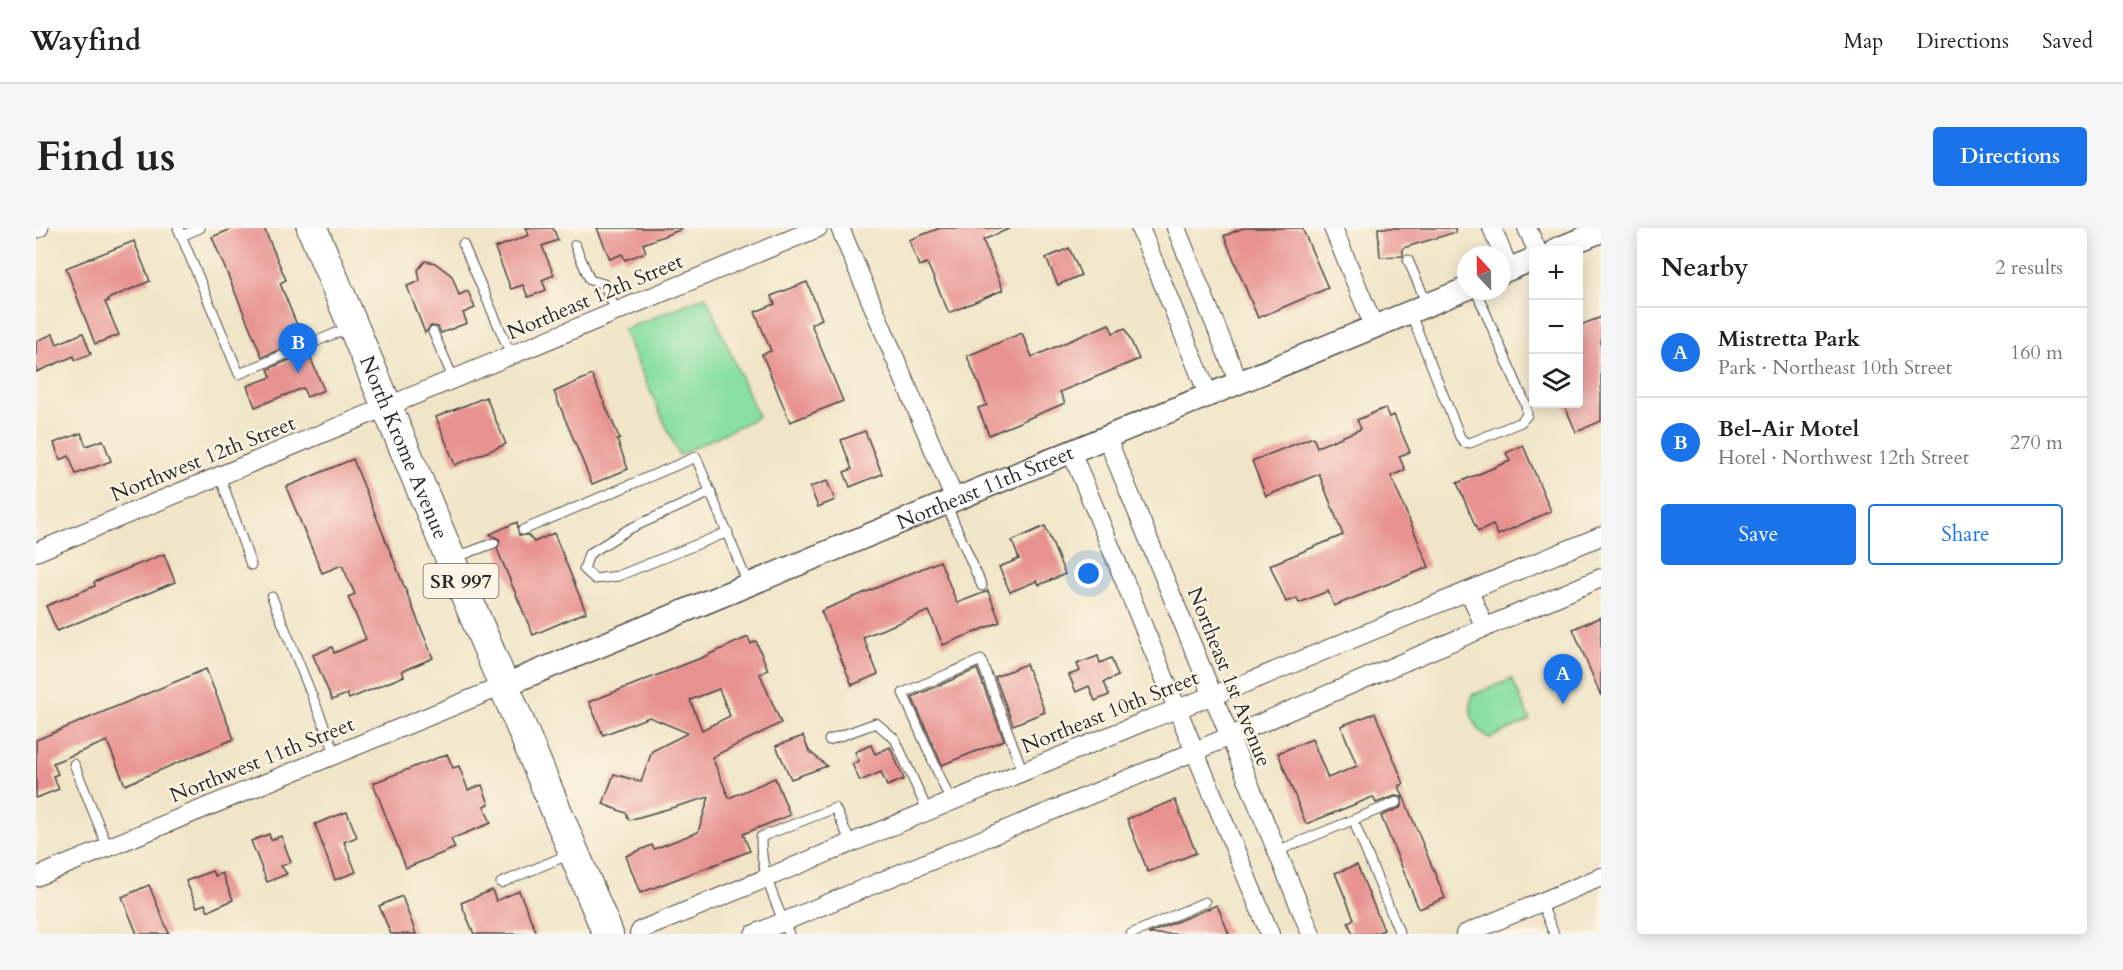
<!DOCTYPE html>
<meta charset="utf-8">
<style>
:root{--surface:#fff;--page:#f6f6f6;--text:#222;--muted:#767676;--line:#e0e0e0;--accent:#1a73e8}
body{margin:0;font-family:Cardo,serif;background:var(--page);color:var(--text)}
.controls{position:absolute;right:18px;top:18px;display:grid;overflow:hidden;border-radius:6px;box-shadow:0 3px 15px #0003}
.controls button{width:54px;height:54px;display:grid;place-items:center;padding:0;border:0;border-bottom:2px solid var(--line);background:var(--surface);color:var(--text);font:30px sans-serif}
.compass{position:absolute;left:1421px;top:18px;width:54px;height:54px;border-radius:50%;background:var(--surface);box-shadow:0 3px 15px #0003;rotate:338deg}
.you{position:absolute;left:1053px;top:346px;width:21px;height:21px;margin:-15px;border:4px solid #fff;border-radius:50%;background:#1a73e8;box-shadow:0 0 0 9px #1a73e833}
.badge{display:grid;place-items:center;width:39px;height:39px;border-radius:50%;background:var(--accent);color:#fff;font-size:20px;font-weight:700}
.pin{position:absolute;translate:-50% -50px;filter:drop-shadow(0 2px 3px #0008)}
.pin::after{content:'';position:absolute;top:32px;width:21px;height:18px;background:inherit;clip-path:polygon(0 0,100% 0,50% 100%)}
.list{margin:0;padding:0;list-style:none}
h2{display:flex;justify-content:space-between;align-items:center;height:78px;margin:0;padding:0 24px;font-size:26px}
h2 small{font-size:20px;font-weight:400;color:var(--muted)}
.list li{display:grid;grid-template-columns:39px 1fr auto;gap:18px;align-items:center;box-sizing:border-box;height:90px;padding:0 24px;border-top:2px solid var(--line)}
.list b{display:block;font-size:22px;white-space:nowrap}
.list p{margin:0;font-size:20px;white-space:nowrap;color:var(--muted)}
.list em{font-size:20px;font-style:normal;color:var(--muted)}
.actions{display:flex;gap:12px;padding:18px 24px}
.actions a{flex:1;padding:14px 0;border:2px solid var(--accent);border-radius:6px;text-align:center;font-size:21px;color:var(--accent)}
.actions .main{background:var(--accent);color:#fff}
.icon{flex:none;width:33px;height:33px;fill:none;stroke:currentColor;stroke-width:2;stroke-linecap:round;stroke-linejoin:round}
.map{position:relative;flex:none;width:1565px;height:706px;overflow:hidden;border-radius:6px}
header{display:flex;align-items:center;gap:36px;box-sizing:border-box;height:84px;padding:0 30px;background:var(--surface);border-bottom:2px solid var(--line)}
header strong{font-size:28px}
nav{display:flex;gap:33px;margin-inline-start:auto;font-size:21px}
.intro{display:flex;align-items:center;justify-content:space-between;box-sizing:border-box;height:144px;padding:0 36px}
h1{margin:0;font-size:42px}
.button{padding:15px 27px;border-radius:6px;background:var(--accent);color:#fff;font-size:21px;font-weight:700}
main{display:flex;gap:36px;padding:0 36px}
aside{flex:1;background:var(--surface);border-radius:6px;box-shadow:0 3px 15px #0003}
.map>svg:first-child{display:block}
</style>
<header>
<strong>Wayfind</strong>
<nav><a>Map</a><a>Directions</a><a>Saved</a></nav>
</header>
<div class="intro"><h1>Find us</h1><a class="button">Directions</a></div>
<main>
<div class="map">
<svg width="1565" height="706" viewBox="0 0 1565 706">
<rect width="100%" height="100%" fill="#fcf5e5"/>
<filter id="ink" filterUnits="userSpaceOnUse"><feTurbulence type="fractalNoise" baseFrequency=".0167" numOctaves="2"/><feDisplacementMap in="SourceGraphic" scale="12" xChannelSelector="R" yChannelSelector="G"/><feConvolveMatrix kernelMatrix="1 2 1 2 8 2 1 2 1" color-interpolation-filters="sRGB"/></filter>
<filter id="wash" filterUnits="userSpaceOnUse"><feTurbulence type="fractalNoise" baseFrequency=".008" numOctaves="4" result="noise"/><feDisplacementMap in="SourceGraphic" scale="24" xChannelSelector="R" yChannelSelector="G"/><feGaussianBlur stdDeviation="1.35" result="paint"/><feColorMatrix in="noise" values="0 0 0 0 0 0 0 0 0 0 0 0 0 0 0 0 0 1.4 0 .05"/><feComposite in="paint" operator="in"/></filter>
<g filter="url(#wash)">
<rect width="100%" height="100%" fill="#f0e5c7"/>
<g fill="#8ae0a3" stroke="#5a8667" stroke-width="1.5">
<polygon points="670,68 722,189 643,227 587,102"/>
<path d="M1476 451 1494 492 1454 510C1436 500 1432 487 1436 467Z"/>
</g>
<g id="blocks">
<g fill="#e79290" fill-rule="evenodd">
<polygon points="198,0 228,0 250,52 244,55 267,112 226,129 176,9"/>
<polygon points="490,0 517,0 522,12 506,18 518,47 506,52 510,62 492,69 487,57 475,61 459,20 493,7"/>
<polygon points="561,0 646,0 646,1 607,16 610,24 589,32 586,26 574,31"/>
<polygon points="904,0 975,0 947,12 967,62 913,85 891,35 883,38 873,12"/>
<polygon points="1207,0 1266,0 1292,60 1222,90 1188,8"/>
<polygon points="1342,0 1419,0 1420,4 1367,20 1367,28 1344,29"/>
<polygon points="98,13 114,53 72,71 73,73 69,74 83,107 59,116 30,40"/>
<polygon points="1033,20 1045,47 1022,57 1010,30"/>
<polygon points="389,33 399,35 416,48 423,67 432,63 439,80 427,85 431,95 405,105 402,99 395,98 389,105 371,58 384,53 382,42"/>
<polygon points="771,54 786,91 775,96 807,173 754,194 726,126 735,123 719,84 739,76 735,68"/>
<polygon points="1565,89 1565,193 1540,204 1528,176 1542,176 1542,98"/>
<polygon points="1073,96 1077,105 1089,100 1103,131 1024,164 1029,175 953,207 942,180 951,177 931,128 986,105 996,129"/>
<polygon points="47,105 55,126 39,132 38,128 0,144 0,113 17,106 21,116"/>
<polygon points="272,124 288,162 271,169 267,160 219,179 211,158 235,149 232,141"/>
<polygon points="556,147 584,211 581,212 592,241 556,256 518,164"/>
<polygon points="450,169 470,216 419,237 400,189"/>
<polygon points="1349,180 1353,189 1358,187 1374,224 1363,228 1369,242 1355,248 1393,339 1298,378 1292,363 1263,375 1261,370 1250,374 1234,337 1307,307 1283,246 1230,268 1216,233 1277,209 1281,219 1325,201 1321,192"/>
<polygon points="829,203 846,246 814,259 808,244 816,241 805,212"/>
<polygon points="45,205 50,218 67,212 75,233 40,246 33,228 24,232 18,215"/>
<polygon points="1487,217 1515,283 1462,307 1457,297 1442,304 1421,255 1474,233 1470,225"/>
<polygon points="317,231 397,430 366,443 368,448 313,471 311,466 296,472 277,427 296,419 298,425 330,411 312,369 319,366 306,337 286,345 250,259"/>
<polygon points="791,253 799,272 782,279 774,259"/>
<polygon points="481,294 483,307 492,307 498,314 518,305 550,384 497,407 461,321 464,312 454,306"/>
<polygon points="1009,298 1029,346 1003,357 1001,353 974,364 963,339 983,331 976,313"/>
<polygon points="128,326 139,354 21,403 10,378 59,358 58,354"/>
<polygon points="904,333 921,375 952,363 964,394 907,417 893,383 827,409 842,446 816,457 785,383"/>
<polygon points="1565,389 1565,468 1537,401"/>
<path d="M712 409 715 416 720 413 732 442 724 446 745 495 676 529 693 570 739 550 754 587 707 606 714 623 604 665 590 628 616 617 618 621 662 604 673 569 593 592 590 585 567 576 578 546 605 554 616 523 652 505 613 489 567 507 553 474 665 430ZM683 461 694 488 666 502 654 472Z"/>
<polygon points="1062,428 1064,435 1075,430 1082,448 1068,454 1073,467 1059,473 1053,458 1040,464 1033,447 1044,443 1041,436"/>
<polygon points="990,436 1009,484 977,497 959,449"/>
<polygon points="170,441 198,511 89,557 71,513 17,535 22,546 17,548 23,561 0,570 0,512"/>
<polygon points="941,441 968,512 906,537 876,469"/>
<polygon points="1339,485 1368,556 1363,558 1409,670 1383,681 1345,588 1366,579 1366,569 1359,568 1340,575 1337,569 1270,596 1242,525 1276,511 1292,550 1321,538 1305,498"/>
<polygon points="767,508 773,523 791,538 755,551 740,518"/>
<polygon points="835,517 839,526 854,519 868,551 851,558 845,544 824,553 816,536 823,533 819,524"/>
<polygon points="411,526 417,540 423,538 432,562 446,557 453,576 448,578 455,595 415,611 419,620 370,640 337,555"/>
<polygon points="1139,572 1160,625 1112,644 1091,591"/>
<polygon points="311,584 321,609 308,614 320,644 299,652 279,596"/>
<polygon points="233,606 235,612 245,608 255,634 245,638 251,646 231,654 215,613"/>
<polygon points="1321,637 1348,702 1337,706 1317,706 1312,694 1318,691 1299,645"/>
<polygon points="176,643 179,648 186,645 197,672 172,683 169,676 161,679 150,653"/>
<polygon points="113,657 133,706 101,706 86,669"/>
<polygon points="456,662 460,673 483,663 501,706 438,706 425,675"/>
<polygon points="366,668 380,706 355,706 343,678"/>
<polygon points="1181,677 1193,706 1112,706 1135,696"/>
</g>
</g>
</g>
<g filter="url(#ink)">
<use href="#blocks" fill-opacity="0" stroke="#494742" stroke-width="1.5"/>
<g fill="none" stroke-linecap="round" stroke-linejoin="round">
<defs>
<g id="service">
<polyline points="142,0 203,146 312,100"/>
<polyline points="145,8 164,0"/>
<polyline points="427,16 476,129"/>
<polyline points="539,17 554,52 568,56 581,85"/>
<polyline points="1372,32 1391,76"/>
<polyline points="1374,84 1424,209 1428,214 1434,215 1485,194 1491,187 1490,177 1440,63"/>
<polyline points="397,104 418,152"/>
<polyline points="184,248 215,337"/>
<polyline points="675,264 593,301 553,326 548,341 559,351 582,348 692,304"/>
<polyline points="910,276 946,358"/>
<polyline points="487,302 660,229 712,356"/>
<polyline points="418,330 458,315"/>
<polyline points="236,369 300,527"/>
<polyline points="793,512 840,495 859,511 892,584"/>
<polyline points="38,536 72,620"/>
<polyline points="915,574 867,465 945,432 987,544"/>
<polyline points="1320,599 1364,706"/>
<polyline points="1241,623 1361,574"/>
<polyline points="465,655 534,626"/>
<polyline points="1505,674 1518,706"/>
<path d="M753 706C740 675 724 644 725 609L799 580 815 615"/>
<polyline points="1095,706 1169,674"/>
</g>
<g id="minor">
<polyline points="804,0 919,272"/>
<polyline points="1104,0 1172,166"/>
<polyline points="1140,0 1202,153"/>
<polyline points="1297,0 1338,99"/>
<polyline points="1456,0 1473,41"/>
<polyline points="1491,0 1501,22"/>
<polyline points="0,1 3,0"/>
<polyline points="1070,208 1275,706"/>
<polyline points="1035,223 1234,706"/>
<polyline points="0,324 782,0"/>
<polyline points="1433,363 1449,400"/>
<polyline points="0,649 469,457"/>
<polyline points="603,706 605,702 1112,492 1215,453 1565,308"/>
<polyline points="718,706 1131,535 1565,350"/>
<polyline points="1429,706 1565,649"/>
</g>
<g id="tertiary">
<polyline points="1519,22 1565,3"/>
<polyline points="1466,44 1498,31"/>
<path id="s1" d="M469 457 1430 61"/>
</g>
<g id="trunk">
<path id="s2" d="M276 0 572 706"/>
</g>
</defs>
<use href="#service" stroke="#494742" stroke-width="11"/>
<use href="#minor" stroke="#494742" stroke-width="20"/>
<use href="#tertiary" stroke="#494742" stroke-width="25"/>
<use href="#trunk" stroke="#494742" stroke-width="32"/>
<use href="#service" stroke="#fff" stroke-width="9"/>
<use href="#minor" stroke="#fff" stroke-width="18"/>
<use href="#tertiary" stroke="#fff" stroke-width="22"/>
<use href="#trunk" stroke="#fff" stroke-width="30"/>
</g>
</g>
<g text-anchor="middle" dominant-baseline="central" stroke-width="4.5" stroke-linejoin="round" paint-order="stroke">
<rect fill="#fcf5e5" stroke="#6a6863" stroke-width="1.5" x="387.5" y="336" width="75" height="34" rx="4.5"/>
<g font-size="20" font-weight="bold" fill="#2b2b2b">
<text x="425" y="353">SR 997</text>
</g>
<g font-size="21" fill="#2b2b2b" stroke="#fcf5e5">
<text transform="translate(559 69) rotate(-23)">Northeast 12th Street</text>
<text stroke="none"><textPath href="#s2" startOffset="238">North Krome Avenue</textPath></text>
<text transform="translate(167 231) rotate(-22)">Northwest 12th Street</text>
<text stroke="none"><textPath href="#s1" startOffset="519">Northeast 11th Street</textPath></text>
<text transform="translate(1193 449) rotate(68)">Northeast 1st Avenue</text>
<text transform="translate(1074 484) rotate(-22)">Northeast 10th Street</text>
<text transform="translate(226 532) rotate(-22)">Northwest 11th Street</text>
</g>
</g>
</svg>
<div class="controls">
<button>+</button>
<button>−</button>
<button><svg class="icon" aria-label="layers" viewBox="0 0 24 24"><path d="M12 4l9 5-9 5-9-5zM3 14l9 5 9-5"/></svg></button>
</div>
<svg class="compass" viewBox="-18 -18 36 36"><path d="M0-13l5 13h-10z" fill="#e53935"/><path d="M0 13l5-13h-10z" fill="#767676"/></svg>
<div class="you"></div>
<div class="pin badge" style="left:1527px;top:476px">A</div>
<div class="pin badge" style="left:262px;top:145px">B</div>
</div>
<aside>
<h2>Nearby<small>2 results</small></h2>
<ul class="list">
<li><span class="badge">A</span><div><b>Mistretta Park</b><p>Park · Northeast 10th Street</p></div><em>160 m</em></li>
<li><span class="badge">B</span><div><b>Bel-Air Motel</b><p>Hotel · Northwest 12th Street</p></div><em>270 m</em></li>
</ul>
<div class="actions"><a class="main">Save</a><a>Share</a></div>
</aside>
</main>
